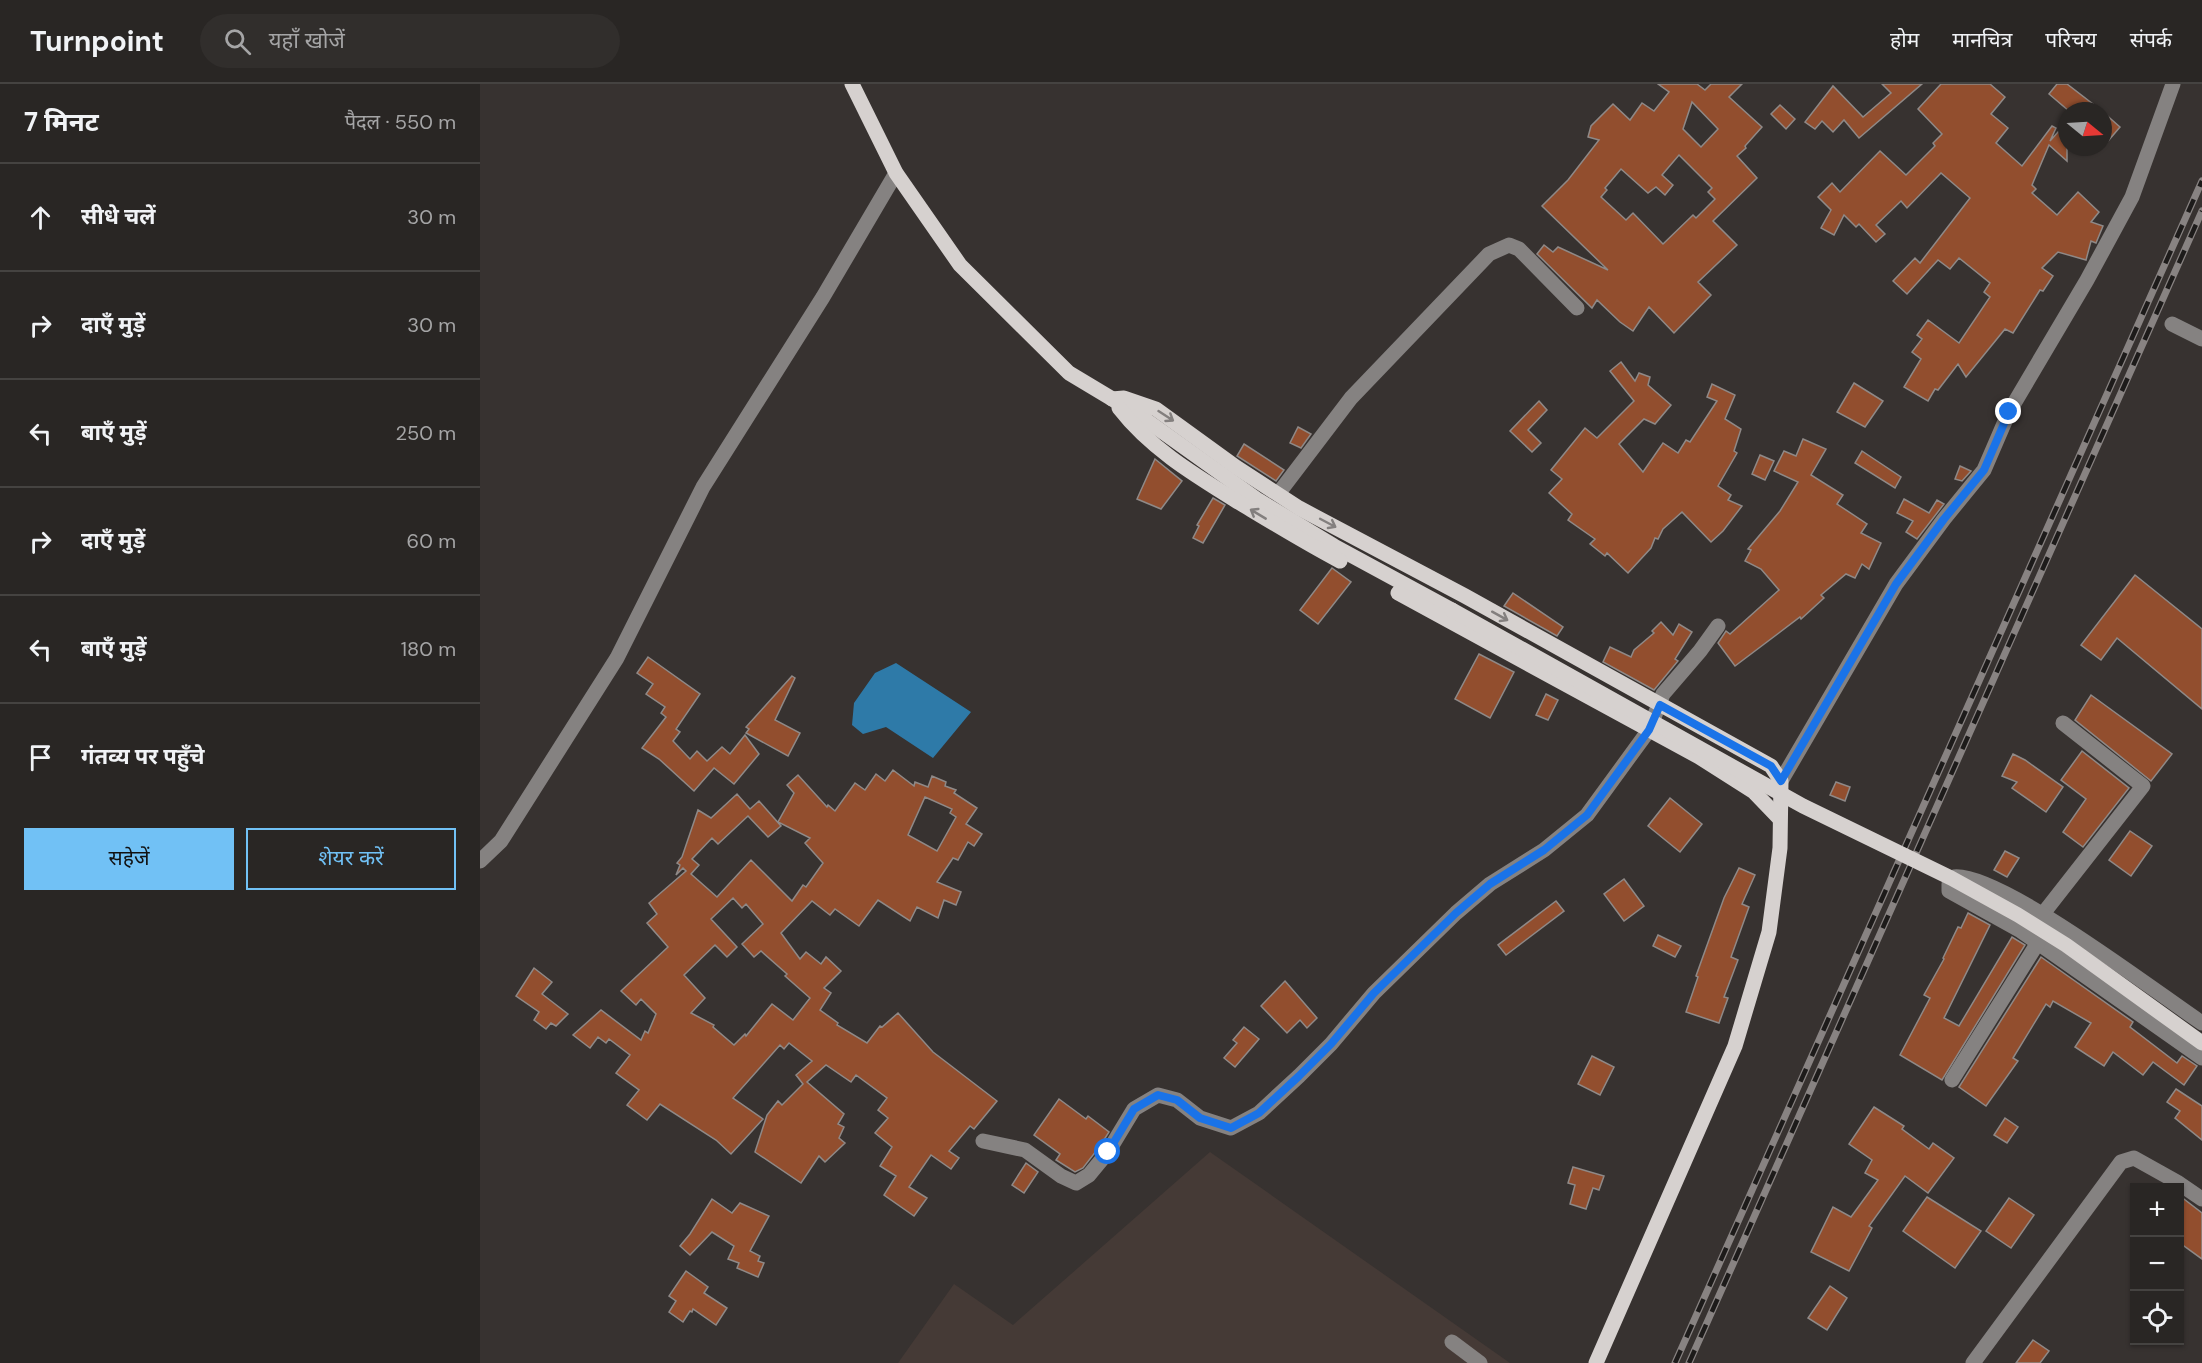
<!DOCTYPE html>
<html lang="hi">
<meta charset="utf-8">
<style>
:root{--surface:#292624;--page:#312e2c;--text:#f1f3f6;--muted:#a5a5a6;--line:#454341;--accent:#71c1f5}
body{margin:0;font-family:"DM Sans","Noto Sans Devanagari",sans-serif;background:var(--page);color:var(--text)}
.controls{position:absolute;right:18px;bottom:18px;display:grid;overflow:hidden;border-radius:0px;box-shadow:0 2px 4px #0004}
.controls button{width:54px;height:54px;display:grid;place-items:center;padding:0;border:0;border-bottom:2px solid var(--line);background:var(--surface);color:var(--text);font:30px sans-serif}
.compass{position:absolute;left:1578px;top:18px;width:54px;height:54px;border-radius:50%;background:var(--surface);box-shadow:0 2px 4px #0004;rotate:108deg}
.stop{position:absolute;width:18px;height:18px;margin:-14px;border:4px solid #1a73e8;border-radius:50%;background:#fff}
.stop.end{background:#1a73e8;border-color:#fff;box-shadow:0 2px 6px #0008}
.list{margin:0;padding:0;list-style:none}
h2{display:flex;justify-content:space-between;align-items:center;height:78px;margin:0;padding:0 24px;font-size:26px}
h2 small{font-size:20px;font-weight:400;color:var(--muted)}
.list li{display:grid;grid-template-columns:39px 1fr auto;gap:18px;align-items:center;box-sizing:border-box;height:108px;padding:0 24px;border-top:2px solid var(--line)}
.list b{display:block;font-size:22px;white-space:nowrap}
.list em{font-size:20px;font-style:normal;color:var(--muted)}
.actions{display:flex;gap:12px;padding:18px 24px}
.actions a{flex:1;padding:14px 0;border:2px solid var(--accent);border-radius:0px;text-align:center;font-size:21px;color:var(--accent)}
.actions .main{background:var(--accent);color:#111}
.icon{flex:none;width:33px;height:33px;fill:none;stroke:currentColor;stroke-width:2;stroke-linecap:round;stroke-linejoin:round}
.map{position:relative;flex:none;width:1722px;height:1279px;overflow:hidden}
header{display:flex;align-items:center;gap:36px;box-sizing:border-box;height:84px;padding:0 30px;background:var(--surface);border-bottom:2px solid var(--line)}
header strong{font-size:28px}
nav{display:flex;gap:33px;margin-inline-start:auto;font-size:21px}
.search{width:420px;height:54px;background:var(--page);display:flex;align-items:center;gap:15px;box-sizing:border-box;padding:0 21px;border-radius:33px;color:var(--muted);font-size:22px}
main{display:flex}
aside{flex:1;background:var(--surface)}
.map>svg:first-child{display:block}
</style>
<header>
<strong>Turnpoint</strong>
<div class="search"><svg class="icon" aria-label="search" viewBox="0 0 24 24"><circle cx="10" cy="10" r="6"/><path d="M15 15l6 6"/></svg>यहाँ खोजें</div>
<nav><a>होम</a><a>मानचित्र</a><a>परिचय</a><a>संपर्क</a></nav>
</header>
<main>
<aside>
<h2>7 मिनट<small>पैदल · 550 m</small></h2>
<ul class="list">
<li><svg class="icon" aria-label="ahead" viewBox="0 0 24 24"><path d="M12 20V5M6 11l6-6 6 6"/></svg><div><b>सीधे चलें</b></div><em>30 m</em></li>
<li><svg class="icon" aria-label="right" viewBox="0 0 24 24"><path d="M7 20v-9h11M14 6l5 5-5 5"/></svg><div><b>दाएँ मुड़ें</b></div><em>30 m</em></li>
<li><svg class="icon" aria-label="left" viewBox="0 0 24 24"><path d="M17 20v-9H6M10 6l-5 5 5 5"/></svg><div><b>बाएँ मुड़ें</b></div><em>250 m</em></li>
<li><svg class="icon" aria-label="right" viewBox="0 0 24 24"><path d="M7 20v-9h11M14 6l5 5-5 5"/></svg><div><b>दाएँ मुड़ें</b></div><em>60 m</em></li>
<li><svg class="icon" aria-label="left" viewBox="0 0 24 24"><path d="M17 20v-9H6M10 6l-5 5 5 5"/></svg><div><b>बाएँ मुड़ें</b></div><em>180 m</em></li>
<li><svg class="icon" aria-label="arrive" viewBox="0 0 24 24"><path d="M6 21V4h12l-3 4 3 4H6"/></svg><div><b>गंतव्य पर पहुँचे</b></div></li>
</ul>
<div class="actions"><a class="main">सहेजें</a><a>शेयर करें</a></div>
</aside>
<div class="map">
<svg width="1722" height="1279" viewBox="0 0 1722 1279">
<rect width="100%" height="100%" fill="#373230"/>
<polygon fill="#453a36" points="730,1068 1030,1279 418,1279 474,1200 533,1241"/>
<polygon fill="#2e7aa8" points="416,579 491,628 453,674 406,643 383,650 372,641 374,619 395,589"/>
<g fill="#924e2e" stroke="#8f8987" stroke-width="1.5" fill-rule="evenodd">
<path d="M1178 0H1217L1225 6 1231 0H1262L1249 13 1282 43 1265 62 1266 64 1257 72 1277 94 1233 137 1257 161 1218 198 1231 211 1194 249 1169 223 1153 247 1140 238 1117 216 1112 224 1057 170 1064 161 1073 168 1078 163 1128 186 1062 122 1088 96 1119 56 1108 53 1111 42 1133 20 1150 36 1162 19 1174 27 1189 8ZM1212 18 1238 45 1221 63 1203 45ZM1199 71 1232 104 1228 108 1235 115 1216 134 1213 131 1183 160 1153 129 1146 136 1121 113 1127 106 1125 104 1141 85 1168 109 1176 103 1185 111 1193 101 1182 91Z"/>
<polygon points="1402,0 1442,0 1379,54 1364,36 1353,48 1342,37 1335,45 1325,38 1353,2 1383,33 1411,9"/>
<polygon points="1461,0 1510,0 1525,13 1511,30 1528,44 1516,59 1542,82 1572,42 1576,44 1570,57 1587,38 1587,77 1569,61 1552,101 1556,105 1552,109 1577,131 1598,108 1619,128 1611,138 1623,142 1616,159 1611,157 1606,176 1578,168 1562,184 1573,192 1563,207 1560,206 1533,249 1525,245 1486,293 1478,280 1458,306 1455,305 1448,317 1424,303 1441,275 1432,268 1442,255 1437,251 1448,236 1479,259 1510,213 1504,208 1510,199 1479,174 1470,185 1458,176 1427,210 1413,197 1435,174 1440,179 1490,114 1461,89 1427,124 1421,117 1396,141 1405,150 1396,158 1379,140 1376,143 1364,131 1354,151 1341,144 1351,126 1338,113 1352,99 1360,108 1400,67 1426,91 1455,62 1453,59 1462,50 1438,25"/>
<polygon points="1577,0 1587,0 1622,27 1589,27 1569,10"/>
<polygon points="1300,21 1315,35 1306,45 1291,30"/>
<polygon points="1623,28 1640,43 1623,63"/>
<polygon points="1141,278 1155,297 1159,289 1170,293 1168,301 1191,321 1175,340 1164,335 1139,360 1163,388 1183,359 1198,369 1206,356 1210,358 1237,317 1227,313 1232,300 1255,311 1245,335 1261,345 1254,367 1257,369 1238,402 1251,411 1248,416 1262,422 1243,447 1231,458 1202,428 1183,445 1178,455 1175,454 1171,464 1148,489 1127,469 1125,472 1110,460 1115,455 1088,436 1092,430 1069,409 1082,395 1071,386 1105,344 1117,354 1154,317 1130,287"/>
<polygon points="1374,299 1403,317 1385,343 1357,328"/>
<polygon points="1059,317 1067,326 1048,346 1061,359 1052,368 1030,347"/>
<polygon points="818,343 831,350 821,364 810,359"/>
<polygon points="1323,355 1346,365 1331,391 1363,411 1357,420 1387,440 1381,449 1401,459 1389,485 1382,480 1375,494 1366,490 1341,511 1344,514 1321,535 1320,533 1255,582 1238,559 1246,547 1250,550 1299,506 1281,485 1265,477 1271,466 1268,465 1300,427 1318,398 1294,387 1304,367 1316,372"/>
<polygon points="764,360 804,386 796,397 757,372"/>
<polygon points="1382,367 1421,393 1415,404 1375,379"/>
<polygon points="1280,371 1294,377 1285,396 1272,390"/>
<polygon points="675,375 702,397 681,425 657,415"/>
<polygon points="1480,382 1491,387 1482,397 1475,395"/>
<polygon points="733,414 745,421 723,459 713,454 719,442 717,441"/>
<polygon points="1424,415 1449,429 1457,416 1464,420 1437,455 1426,448 1433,437 1417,429"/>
<polygon points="852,484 871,498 838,540 820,526"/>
<polygon points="1655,491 1722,545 1722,625 1637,554 1621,576 1601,561"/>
<polygon points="1033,509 1083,543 1077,552 1024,522"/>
<polygon points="1181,538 1193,551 1199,540 1212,548 1195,575 1198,577 1174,606 1123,578 1130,563 1151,573 1154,566 1174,549 1172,547"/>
<polygon points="999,570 1034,588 1010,634 975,615"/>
<polygon points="168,573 220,610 196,645 200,648 193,657 210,675 217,667 227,677 242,663 250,670 265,651 279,670 254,700 234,684 214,707 179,675 162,664 186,633 181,629 185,623 166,610 173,600 157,589"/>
<polygon points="312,592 315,594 295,636 320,649 308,672 266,649 269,645 266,643"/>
<polygon points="1066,610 1078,616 1068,636 1056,631"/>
<polygon points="1611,611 1692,670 1671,697 1595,636"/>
<polygon points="1602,667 1649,704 1603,763 1583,748 1606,715 1581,696"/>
<polygon points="1533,670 1545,676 1583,703 1566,728 1532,704 1537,698 1522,692"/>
<path d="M413 686 434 702 435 698 448 703 452 692 466 698 465 702 476 706 474 709 497 724 486 740 502 750 494 762 488 758 478 776 473 774 457 798 481 808 476 821 464 816 458 834 437 823 430 837 398 816 379 842 355 825 350 831 332 817 301 849 320 875 326 868 341 880 346 873 361 887 344 904 351 909 340 926 358 939 357 941 387 959 400 942 402 943 418 929 453 968 517 1017 494 1045 490 1042 469 1067 479 1074 471 1085 451 1071 429 1103 447 1114 434 1132 404 1111 416 1092 400 1082 412 1063 395 1049 408 1034 398 1026 407 1014 376 991 371 998 346 981 327 998 364 1030 358 1040 364 1043 359 1054 365 1059 345 1078 339 1072 321 1099 275 1068 287 1031 298 1017 302 1021 323 1000 316 991 332 977 309 959 304 965 300 961 253 1014 283 1035 251 1070 236 1056 180 1020 167 1036 147 1021 159 1006 136 989 150 971 129 955 126 959 118 953 110 964 93 951 121 926 161 956 165 947 168 949 176 930 161 915 156 921 141 907 188 863 167 839 177 830 169 819 206 787 203 784 196 791 200 781 197 779 202 773 218 726 231 734 257 710 270 725 279 717 301 742 288 753 268 732 238 760 232 754 212 775 219 781 211 790 237 813 271 776 312 817 323 801 326 803 343 779 325 759 330 754 298 738 314 709 307 701 318 691 347 723 348 721 355 727 375 699 385 706 396 690 405 697ZM445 713 472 725 470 729 476 733 457 767 428 751ZM253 814 262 824 266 820 283 840 262 860 274 873 281 867 307 890 305 892 330 914 313 936 292 920 266 952 265 950 254 961 233 943 234 941 211 929 225 914 204 891 235 861 247 873 257 863 231 835Z"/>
<polygon points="1356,698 1370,703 1365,717 1350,711"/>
<polygon points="1190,714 1222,740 1200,768 1168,742"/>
<polygon points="1650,747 1672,762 1651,792 1629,776"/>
<polygon points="1525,767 1539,774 1527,793 1514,786"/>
<polygon points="1259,784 1275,791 1262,820 1269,823 1251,873 1258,876 1244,913 1248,914 1239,939 1206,928 1218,893 1216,892 1244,814"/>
<polygon points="1144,795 1164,822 1144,837 1124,810"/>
<polygon points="1076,817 1084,827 1026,871 1018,861"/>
<polygon points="1488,829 1510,841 1464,934 1479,942 1532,853 1545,861 1462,996 1420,971 1450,914 1444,911 1464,875 1463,874 1478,843 1481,844"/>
<polygon points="1178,851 1201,862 1195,873 1173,862"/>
<polygon points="1561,873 1653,938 1650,943 1697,979 1702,972 1717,982 1704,1001 1673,978 1663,991 1633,968 1624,982 1595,963 1611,939 1573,917 1570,923 1566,920 1533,974 1538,977 1506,1022 1479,1003"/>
<polygon points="54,884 72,898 62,910 88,930 76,942 71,939 66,945 54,936 59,928 36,912"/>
<polygon points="805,897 837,934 827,944 820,936 807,949 781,922"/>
<polygon points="764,943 779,955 755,983 744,974 757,959 753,956"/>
<polygon points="1112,972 1134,983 1120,1011 1098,1000"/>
<polygon points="1696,1005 1722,1022 1722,1056 1695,1034 1700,1027 1687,1018"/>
<polygon points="579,1015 606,1035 608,1032 629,1048 620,1062 603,1084 595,1088 576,1076 580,1070 554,1051"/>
<polygon points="1394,1023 1424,1042 1422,1045 1449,1065 1453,1059 1474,1074 1448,1109 1425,1092 1389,1142 1392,1144 1369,1187 1331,1168 1353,1123 1371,1133 1398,1096 1385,1089 1392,1076 1369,1060"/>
<polygon points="1525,1034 1538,1043 1527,1059 1514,1051"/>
<polygon points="546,1079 558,1088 544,1109 532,1101"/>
<polygon points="1093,1083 1124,1092 1119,1106 1113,1104 1106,1125 1090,1120 1095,1101 1088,1099"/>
<polygon points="1700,1112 1722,1129 1722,1175 1700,1159"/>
<polygon points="1447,1113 1501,1147 1475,1184 1423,1147"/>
<polygon points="1529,1114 1554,1131 1531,1164 1506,1147"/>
<polygon points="232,1115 252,1129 260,1119 289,1132 270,1167 280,1172 278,1177 284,1179 278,1193 257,1184 259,1179 248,1175 254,1162 232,1148 210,1171 200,1162 210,1150"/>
<polygon points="206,1187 228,1203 224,1209 247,1224 236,1241 213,1225 212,1228 210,1227 203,1238 189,1228 196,1217 189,1212"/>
<polygon points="1350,1202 1367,1214 1347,1246 1328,1234"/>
<polygon points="1553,1256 1569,1267 1560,1279 1536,1279"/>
</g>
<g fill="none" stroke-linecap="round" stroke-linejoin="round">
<g stroke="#858281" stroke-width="15">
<polyline points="1692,240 1722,255"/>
<polyline points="798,410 871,314 1009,170 1029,161 1039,165 1097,224"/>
<polyline points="1301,697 1416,500 1464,435 1504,386 1529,328 1607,196 1652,113 1693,0"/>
<polyline points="0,777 21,757 137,574 223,403 343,213 416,89"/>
<polyline points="1562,831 1663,702 1583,639"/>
<path d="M1722 939C1677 909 1519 788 1474 793L1469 800V807L1541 847 1722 974"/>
<polyline points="1472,996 1562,852"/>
<polyline points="503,1057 545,1066 581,1092 596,1099 609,1091 628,1068 654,1025 678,1011 697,1016 720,1034 751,1044 779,1029 819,992 851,960 894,909 976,829 1010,800 1064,766 1107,731 1169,646 1183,610 1220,567 1238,542"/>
<polyline points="972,1258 1000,1279"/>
<polyline points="1493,1279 1641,1078 1654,1074 1697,1098 1722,1115"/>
</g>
<g stroke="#d6d1cf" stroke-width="15">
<polyline points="372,0 416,89 480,181 589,289 659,331 778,416 854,462 972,526"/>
<polyline points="632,315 644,314 676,325 756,383 819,424 985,512 1291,682 1301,697 1300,764 1289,848 1255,962 1116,1279"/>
<path d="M639 324C670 364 713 390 755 416 790 437 824 458 860 477"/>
<polyline points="918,509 1219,673 1274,708 1299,734"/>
</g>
<defs>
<g id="rail">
<polyline points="1195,1279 1722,97"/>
<polyline points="1209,1279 1722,127"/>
</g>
</defs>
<use href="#rail" stroke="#888382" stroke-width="7"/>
<use href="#rail" stroke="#1d1b1a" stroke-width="4.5" stroke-dasharray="14" stroke-linecap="butt"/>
<polyline stroke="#d6d1cf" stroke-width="15" points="972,526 1323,722 1471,794 1538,831 1586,861 1722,959"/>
</g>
<defs><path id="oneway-shaft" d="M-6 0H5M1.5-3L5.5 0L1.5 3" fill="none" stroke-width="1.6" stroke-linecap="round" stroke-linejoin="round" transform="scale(1.5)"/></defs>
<g stroke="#837f7e">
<use href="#oneway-shaft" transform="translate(686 332) rotate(33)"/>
<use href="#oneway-shaft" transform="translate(778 430) rotate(-149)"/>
<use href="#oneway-shaft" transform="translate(848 439) rotate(28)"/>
<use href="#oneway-shaft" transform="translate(1020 532) rotate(29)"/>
</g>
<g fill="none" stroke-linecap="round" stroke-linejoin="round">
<polyline stroke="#1a73e8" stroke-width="8" points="628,1068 654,1025 678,1011 697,1016 720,1034 751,1044 779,1029 819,992 851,960 894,909 976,829 1010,800 1064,766 1107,731 1169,646 1180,621 1291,682 1301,697 1416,500 1464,435 1504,386 1529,328"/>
</g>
</svg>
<div class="controls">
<button>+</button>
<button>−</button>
<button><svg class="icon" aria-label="locate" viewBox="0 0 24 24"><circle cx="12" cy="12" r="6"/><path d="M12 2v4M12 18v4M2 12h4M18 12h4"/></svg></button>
</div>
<svg class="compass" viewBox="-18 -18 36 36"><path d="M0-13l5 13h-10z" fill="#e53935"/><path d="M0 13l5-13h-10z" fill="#a5a5a6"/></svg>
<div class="stop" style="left:628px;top:1068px"></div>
<div class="stop end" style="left:1529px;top:328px"></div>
</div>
</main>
